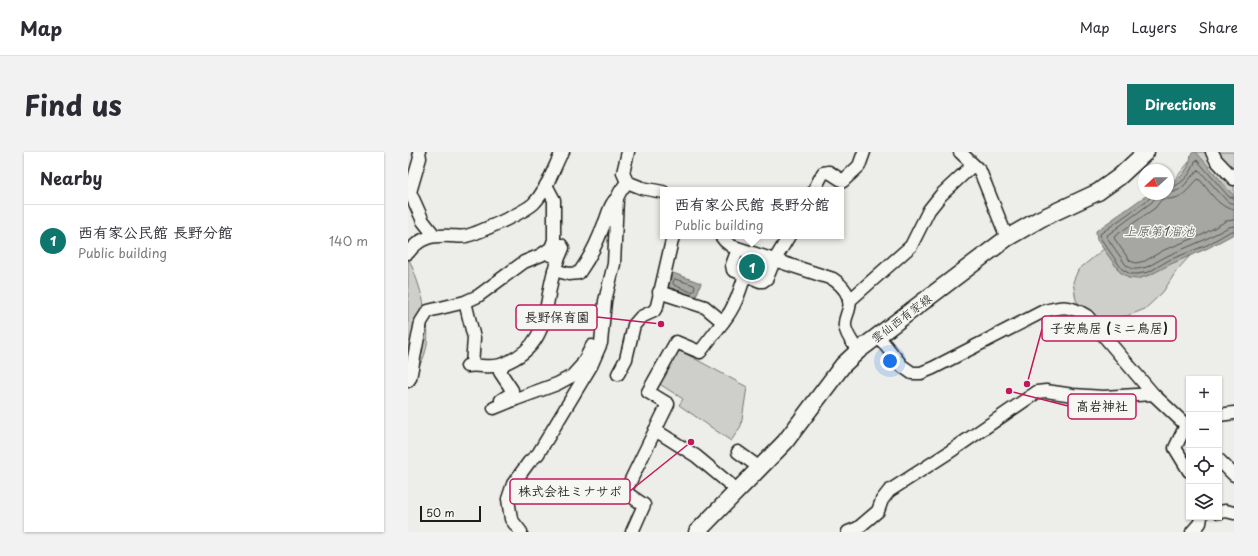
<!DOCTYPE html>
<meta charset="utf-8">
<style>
:root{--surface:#fff;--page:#f2f2f3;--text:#2b2b33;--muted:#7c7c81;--line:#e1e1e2;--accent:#0f766e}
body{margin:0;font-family:"Playpen Sans","Klee One",sans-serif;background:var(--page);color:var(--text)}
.controls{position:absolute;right:12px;bottom:12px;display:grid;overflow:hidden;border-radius:0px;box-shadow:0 1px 3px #0004}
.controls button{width:36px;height:36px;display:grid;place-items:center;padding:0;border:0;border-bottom:1px solid var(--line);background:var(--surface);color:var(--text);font:20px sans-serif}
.compass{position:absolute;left:730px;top:12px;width:36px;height:36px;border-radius:50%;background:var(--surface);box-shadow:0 1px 3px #0004;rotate:248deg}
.scale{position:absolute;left:12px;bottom:10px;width:61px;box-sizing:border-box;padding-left:4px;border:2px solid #1c1c1c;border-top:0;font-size:11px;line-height:14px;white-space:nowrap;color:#1c1c1c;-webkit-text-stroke:3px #f6f6f2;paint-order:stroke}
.you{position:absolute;left:482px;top:209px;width:14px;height:14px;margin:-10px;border:3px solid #fff;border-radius:50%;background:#1a73e8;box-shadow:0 0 0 6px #1a73e833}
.badge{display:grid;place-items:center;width:26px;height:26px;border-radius:50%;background:var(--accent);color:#fff;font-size:13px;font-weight:700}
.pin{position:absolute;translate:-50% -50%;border:2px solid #fff;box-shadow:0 1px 4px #0006}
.popup{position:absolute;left:252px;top:35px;width:184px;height:52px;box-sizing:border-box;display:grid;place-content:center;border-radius:0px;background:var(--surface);filter:drop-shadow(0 1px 3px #0005);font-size:13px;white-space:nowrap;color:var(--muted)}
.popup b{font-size:15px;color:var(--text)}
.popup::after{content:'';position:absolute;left:50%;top:100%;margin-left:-8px;border:8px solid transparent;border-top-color:var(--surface)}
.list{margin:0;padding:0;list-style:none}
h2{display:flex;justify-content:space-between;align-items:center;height:52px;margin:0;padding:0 16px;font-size:17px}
h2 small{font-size:13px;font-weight:400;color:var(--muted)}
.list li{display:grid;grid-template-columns:26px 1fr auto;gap:12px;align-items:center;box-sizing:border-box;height:72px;padding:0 16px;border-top:1px solid var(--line)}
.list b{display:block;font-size:15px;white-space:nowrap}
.list p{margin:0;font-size:13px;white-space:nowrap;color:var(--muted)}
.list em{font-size:13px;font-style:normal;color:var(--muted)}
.icon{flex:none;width:22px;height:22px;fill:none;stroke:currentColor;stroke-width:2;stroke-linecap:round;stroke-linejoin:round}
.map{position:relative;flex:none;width:826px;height:380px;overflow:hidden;border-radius:0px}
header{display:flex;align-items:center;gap:24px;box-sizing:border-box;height:56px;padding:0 20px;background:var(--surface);border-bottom:1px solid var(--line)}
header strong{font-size:19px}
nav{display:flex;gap:22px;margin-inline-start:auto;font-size:14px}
.intro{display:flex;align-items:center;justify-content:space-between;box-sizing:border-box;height:96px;padding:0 24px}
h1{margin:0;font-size:28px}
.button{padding:10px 18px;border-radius:0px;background:var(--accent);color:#fff;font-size:14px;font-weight:700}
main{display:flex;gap:24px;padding:0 24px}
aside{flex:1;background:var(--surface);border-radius:0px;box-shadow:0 1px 3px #0004}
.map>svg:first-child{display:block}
</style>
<header>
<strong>Map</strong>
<nav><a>Map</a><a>Layers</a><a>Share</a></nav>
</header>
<div class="intro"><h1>Find us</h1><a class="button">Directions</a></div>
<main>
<aside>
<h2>Nearby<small></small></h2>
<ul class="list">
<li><span class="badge">1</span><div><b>西有家公民館 長野分館</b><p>Public building</p></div><em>140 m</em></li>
</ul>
</aside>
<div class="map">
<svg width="826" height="380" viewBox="0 0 826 380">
<rect width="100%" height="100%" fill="#edede9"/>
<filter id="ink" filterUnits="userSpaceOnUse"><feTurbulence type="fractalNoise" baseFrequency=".025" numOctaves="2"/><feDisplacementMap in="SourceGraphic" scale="8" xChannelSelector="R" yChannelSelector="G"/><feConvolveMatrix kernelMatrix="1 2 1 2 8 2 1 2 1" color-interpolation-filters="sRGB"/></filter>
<g filter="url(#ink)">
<g fill="#cececb" stroke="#757574">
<polygon points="789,0 826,0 826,50 801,83 769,118 755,140 737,157 719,164 697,166 681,164 674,157 668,148 665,130 670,118 735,65 760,42 760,36"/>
<path d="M0 105C11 130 26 175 17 201 14 212 6 221 0 230Z"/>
<polygon points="269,197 339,235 333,274 323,289 271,253 275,247 250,231"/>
</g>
<g fill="#a6a6a3" stroke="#6f6f6d">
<path d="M786 0H788L826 44V82L800 96 763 112 742 123 729 127 720 126 712 120 689 88 688 79 733 47 742 42H760V33C773 27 782 17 783 2Z"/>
<polygon points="265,121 293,131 288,145 260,135"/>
</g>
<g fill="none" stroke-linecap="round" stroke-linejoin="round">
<g stroke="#535352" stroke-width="1">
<path d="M760 36C772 35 785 21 787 9L789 8 821 45 826 46"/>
<path d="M760 41C778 40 779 25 791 18L818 48 822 51H826"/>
<polyline points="743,42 741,47 692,82 693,87 714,117 722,122 729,122 741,120 761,108 799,93 823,79 826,79"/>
<polyline points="748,42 747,46 744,50 698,84 718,113 724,117 729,117 739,115 759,104 796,88 821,75 826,74"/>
<path d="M826 57C811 57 801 38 792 28L790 27C777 40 775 48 754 47L747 56 707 84 706 86 722 109 728 111 737 109 756 98 794 83 818 69 826 68"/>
<polygon points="267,127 286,133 287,135 286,139 283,140 266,133 265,131"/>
</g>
<defs>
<g id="minor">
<polyline points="11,0 12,6 2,40 15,69 26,83"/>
<polyline points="220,0 215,21 219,30 234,36 255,40"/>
<polyline points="552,0 572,19 599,86"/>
<polyline points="804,0 808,8 826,27"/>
<polyline points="406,38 415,21 421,20 435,29 451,14 456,0"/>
<path d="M313 84 317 89 323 94 425 127C434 133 444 144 441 156 440 162 436 167 437 174 438 183 445 191 450 199"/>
<polyline points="330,97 324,113 325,118 352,129 355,129 359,126 366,109 381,84"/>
<path d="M0 101C12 85 24 83 43 84 48 84 53 85 58 84 70 81 120 59 127 50 139 37 145 18 153 2L155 0"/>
<path d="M146 118 161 122 171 121C181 107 190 89 196 72 200 64 201 53 208 47"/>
<polyline points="441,149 503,94 521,58 533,43 565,13"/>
<polyline points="57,150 66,186 64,213"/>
<path d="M315 170C327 155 331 142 337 123"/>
<path d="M470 184 494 214 504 221H513L525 216 634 160C654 154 662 153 679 164L745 242 781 276"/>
<path d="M59 214C71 212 84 217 95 212 142 194 135 158 146 119 148 111 152 104 155 96L153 93 142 103"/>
<polyline points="210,222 218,207 226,173 233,165 246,159 249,154 265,84"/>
<polyline points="0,229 2,226 13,170 20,159 57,150 70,144 116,110 133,103 143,96 146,88 146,48 138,33"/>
<polyline points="93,248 104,241 104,238 92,220 95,213"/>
<polyline points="86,256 108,247 149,232 164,224 174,213 184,194"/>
<polyline points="811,263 826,261"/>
<polyline points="781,272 778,273 767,296 781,319"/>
<polyline points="247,278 288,304 329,338"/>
<polyline points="330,300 352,316"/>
<polyline points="811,308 826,323"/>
<polyline points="811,360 818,359 826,361"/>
<polyline points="113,380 103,367 100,347 105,332 121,310 130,302 183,214 193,191 197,149 206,112 209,46 212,40 219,30"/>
<polyline points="224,380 236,353 217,340 260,252 240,240 268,190 292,200 315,170 297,155 251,140"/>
<polyline points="440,380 450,376 470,359 474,348 481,339 540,301 629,240 638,239 665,243 695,245 745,242"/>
<polyline points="784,380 792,371 793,365"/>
</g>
<polyline id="major" points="289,380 377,290 435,213 450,199 599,86 632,67 690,40 711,25 738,0"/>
</defs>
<use href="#minor" stroke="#1c1c1c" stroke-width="15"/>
<use href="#major" stroke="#1c1c1c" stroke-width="19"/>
<use href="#minor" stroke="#f6f6f2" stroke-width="12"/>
<use href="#major" stroke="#f6f6f2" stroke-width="16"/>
</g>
</g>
<g text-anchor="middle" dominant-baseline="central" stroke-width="3" stroke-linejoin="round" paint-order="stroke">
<g font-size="12" fill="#1c1c1c" stroke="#f6f6f2">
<text transform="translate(493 166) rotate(-37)">雲仙西有家線</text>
</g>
<g font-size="13" font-style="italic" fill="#535352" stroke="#f6f6f2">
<text x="751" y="78">上原第1溜池</text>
</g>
</g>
<path fill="none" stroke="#c2185b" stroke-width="1.5" d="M253 172L189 165M619 232L634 177M601 239L660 254M283 290L222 339"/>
<g fill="#c2185b" stroke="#f6f6f2" stroke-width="1.5">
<circle cx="253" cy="172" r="4"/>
<circle cx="619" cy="232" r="4"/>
<circle cx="601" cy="239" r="4"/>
<circle cx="283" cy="290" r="4"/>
</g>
<g fill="#f6f6f2" stroke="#c2185b" stroke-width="1.5">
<rect x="108" y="153" width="81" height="25" rx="4"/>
<rect x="634" y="164" width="134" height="25" rx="4"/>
<rect x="660" y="242" width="68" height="25" rx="4"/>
<rect x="102" y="327" width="120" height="25" rx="4"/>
</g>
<g font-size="13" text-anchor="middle" font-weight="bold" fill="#1c1c1c">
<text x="149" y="170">長野保育園</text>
<text x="701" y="181">子安鳥居 (ミニ鳥居)</text>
<text x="694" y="259">高岩神社</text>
<text x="162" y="344">株式会社ミナサポ</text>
</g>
</svg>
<div class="controls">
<button>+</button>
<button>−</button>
<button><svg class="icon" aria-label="locate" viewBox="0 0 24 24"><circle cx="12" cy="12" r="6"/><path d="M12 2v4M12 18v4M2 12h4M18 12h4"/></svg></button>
<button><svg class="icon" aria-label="layers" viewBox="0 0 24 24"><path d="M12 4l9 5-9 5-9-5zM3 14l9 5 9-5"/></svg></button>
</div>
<svg class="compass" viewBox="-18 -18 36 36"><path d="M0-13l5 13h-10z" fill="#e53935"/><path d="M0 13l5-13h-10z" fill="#7c7c81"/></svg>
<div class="scale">50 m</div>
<div class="you"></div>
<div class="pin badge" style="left:344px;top:115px">1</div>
<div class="popup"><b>西有家公民館 長野分館</b>Public building</div>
</div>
</main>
